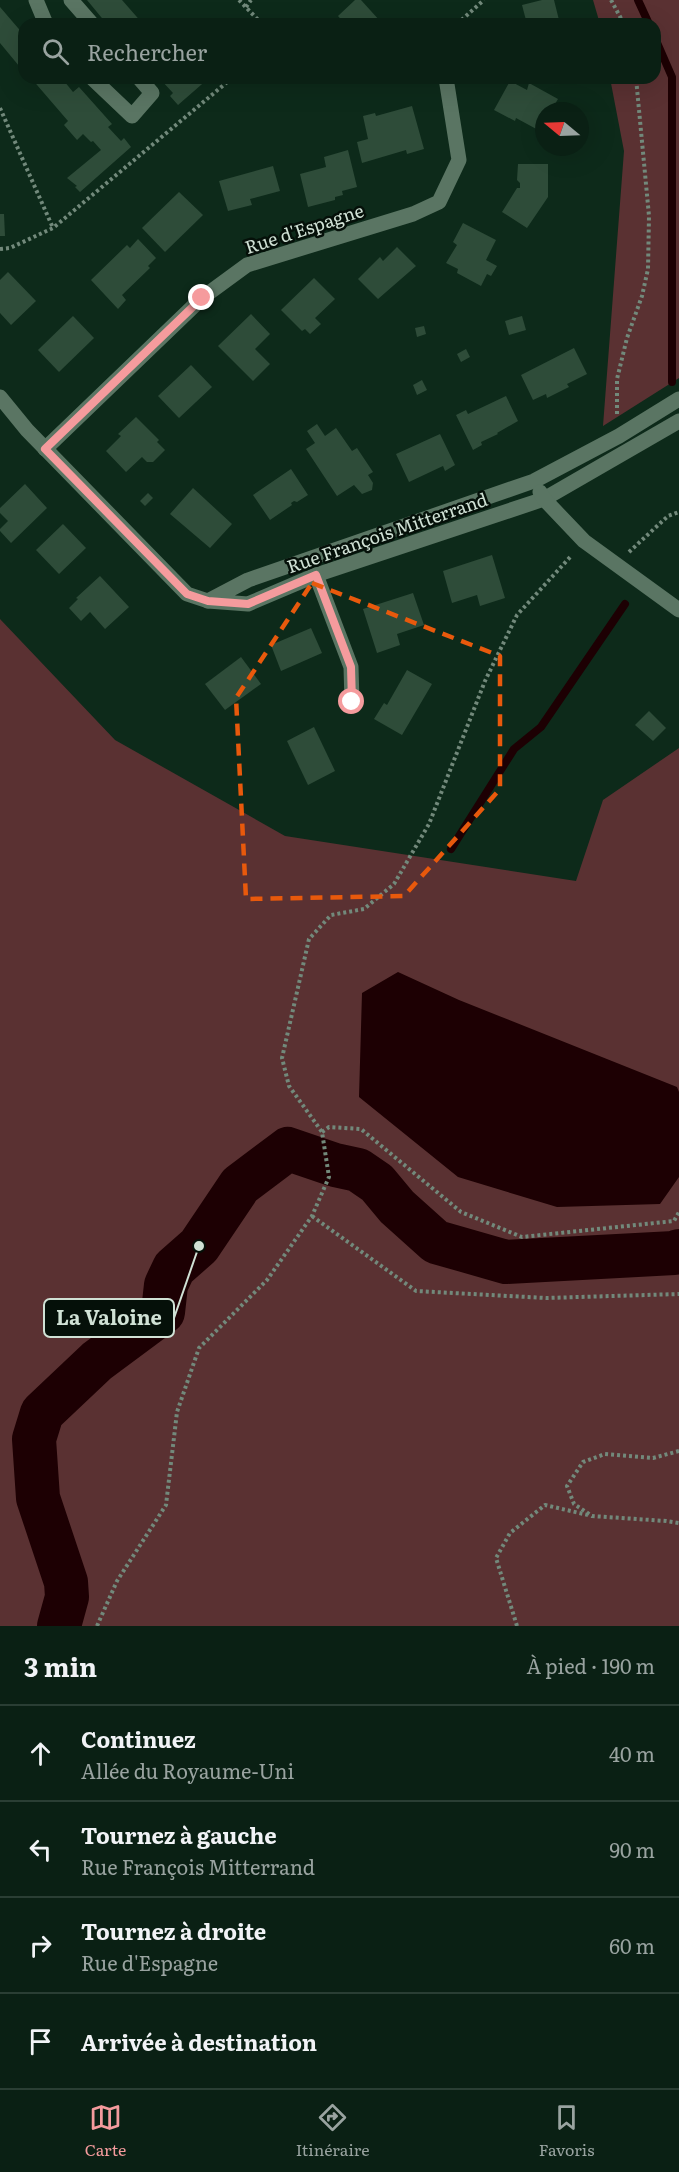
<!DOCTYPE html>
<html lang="fr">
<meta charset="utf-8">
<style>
:root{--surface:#0a2014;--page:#13281d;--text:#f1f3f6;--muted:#99a3a0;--line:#2a3e34;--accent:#f59b9d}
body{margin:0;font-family:Literata,serif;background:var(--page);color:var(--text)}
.compass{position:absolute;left:535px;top:102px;width:54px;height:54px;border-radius:50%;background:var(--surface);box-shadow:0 6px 24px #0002;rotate:289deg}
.stop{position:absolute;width:18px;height:18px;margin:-14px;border:4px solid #f59b9d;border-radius:50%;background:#fff}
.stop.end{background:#f59b9d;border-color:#fff;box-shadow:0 2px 6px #0008}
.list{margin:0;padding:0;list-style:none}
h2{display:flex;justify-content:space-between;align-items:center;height:78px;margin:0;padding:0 24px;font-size:26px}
h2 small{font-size:20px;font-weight:400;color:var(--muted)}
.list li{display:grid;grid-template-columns:39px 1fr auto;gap:18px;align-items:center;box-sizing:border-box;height:96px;padding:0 24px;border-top:2px solid var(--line)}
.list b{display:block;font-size:22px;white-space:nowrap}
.list p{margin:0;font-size:20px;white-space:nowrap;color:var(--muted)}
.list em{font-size:20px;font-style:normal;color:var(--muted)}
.icon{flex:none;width:33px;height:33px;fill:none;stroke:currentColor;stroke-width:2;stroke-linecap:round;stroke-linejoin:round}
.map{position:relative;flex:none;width:679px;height:1626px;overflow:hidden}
.search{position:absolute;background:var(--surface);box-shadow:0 6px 24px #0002;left:18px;right:18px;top:18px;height:66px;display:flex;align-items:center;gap:15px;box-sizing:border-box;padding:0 21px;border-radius:18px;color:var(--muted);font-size:22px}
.sheet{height:462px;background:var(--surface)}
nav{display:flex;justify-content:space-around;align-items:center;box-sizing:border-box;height:84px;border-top:2px solid var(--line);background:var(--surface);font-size:16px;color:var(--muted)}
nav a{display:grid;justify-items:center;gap:3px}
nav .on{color:var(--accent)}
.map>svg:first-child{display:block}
</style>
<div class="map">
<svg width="679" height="1626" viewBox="0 0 679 1626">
<rect width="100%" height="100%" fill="#0d2a1a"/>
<g fill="#5a3132">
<polygon points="593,0 679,0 679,378 603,426 624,151 610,78 655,78 655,24 600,24"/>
<polygon points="0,619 115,740 285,836 576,881 603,800 679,748 679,1626 0,1626"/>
</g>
<g fill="#1d0003">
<polygon points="398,972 459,1000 677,1087 679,1092 679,1177 660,1204 557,1207 458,1177 359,1097 362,993"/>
<path d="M311 1139 332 1146 341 1153 360 1155 379 1169 381 1174 398 1182 400 1187 407 1192 408 1197 403 1206 440 1240 453 1237 469 1242 495 1246 506 1254 530 1261 541 1258 579 1256 625 1250 648 1251 679 1248V1251L674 1253 609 1254 530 1263 506 1262 436 1242 397 1207 377 1183 358 1170 300 1148 247 1182 213 1221 202 1247 192 1257 171 1268 163 1285 162 1310 157 1317 142 1330 132 1343 97 1361 42 1413 39 1435 38 1498 66 1582 67 1597 59 1626H53C59 1617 68 1594 63 1583 61 1580 56 1575 53 1572L54 1565 51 1548 40 1534 35 1506V1485L37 1475 34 1466 35 1456 32 1424 40 1407 86 1362 135 1333 160 1309 162 1294 158 1282 159 1277 171 1265 173 1260 176 1257 193 1253 199 1246 205 1228 227 1199 244 1181 288 1149 296 1140Z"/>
</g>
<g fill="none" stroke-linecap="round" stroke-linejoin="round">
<g stroke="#1d0003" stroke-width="8">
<polyline points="638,0 649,24"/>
<polyline points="655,38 672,77 672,382"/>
<polyline points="451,849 514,749 541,727 625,604"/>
</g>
<polyline stroke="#1d0003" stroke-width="44" points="59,1626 67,1597 66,1582 38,1498 34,1439 42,1413 97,1361 163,1312 166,1285 174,1268 199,1246 240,1185 288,1149 335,1165 358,1170 377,1183 397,1207 436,1242 506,1262 674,1253 679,1251"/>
</g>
<g fill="#2e4c39">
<polygon points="87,0 122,0 143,24 113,24 109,20 106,23"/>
<polygon points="355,0 361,0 380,21 378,24 345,24 338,16"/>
<polygon points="542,0 554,0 560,24 527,24 522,5"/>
<polygon points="0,7 24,35 24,72 0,43"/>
<polygon points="31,78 68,78 64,81 73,92 79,87 112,124 108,127 121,141 124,138 131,147 80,192 75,187 77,186 67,178 101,150 93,141 91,142 83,134 77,140 64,125 68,121"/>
<polygon points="154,78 209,78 178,105 170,96 173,93 161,80 158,82"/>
<polygon points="510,81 527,90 529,83 558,99 551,111 544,111 544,124 540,131 516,118 515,121 494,110"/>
<polygon points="412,106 424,149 407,154 406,150 362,163 357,142 368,139 363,116 375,113 376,116"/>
<polygon points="348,150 357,187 342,191 343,195 335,197 335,200 308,207 300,174 326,167 324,157"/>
<polygon points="518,164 548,164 548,197 527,228 502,212 517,188 520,188 520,183 517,180"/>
<polygon points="273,166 280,191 250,199 252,205 228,211 219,181"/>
<polygon points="179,192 203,215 165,252 142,228"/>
<polygon points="0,214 4,214 5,236 0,236"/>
<polygon points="463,223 496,240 486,260 497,266 491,276 487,274 481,286 457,273 458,269 446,263 457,245 453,242"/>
<polygon points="138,239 156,258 148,266 150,268 122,295 126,300 118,309 91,280 127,245 130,248"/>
<polygon points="397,247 416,266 378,299 358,279 380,257 383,261"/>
<polygon points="8,272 36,301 11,325 0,313 0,280"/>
<polygon points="314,278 335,299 315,318 321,324 310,334 305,329 302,331 281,310"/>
<polygon points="251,314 270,334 255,349 270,364 253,381 218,346"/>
<polygon points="73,316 94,338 59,372 38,350"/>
<polygon points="522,316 526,330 509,335 505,321"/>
<polygon points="424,326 426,334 417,337 415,328"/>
<polygon points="574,348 587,374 567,384 569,387 547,398 546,394 533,400 521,375"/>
<polygon points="466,349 470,357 461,362 457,354"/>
<polygon points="191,365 212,387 179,418 158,396"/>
<polygon points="422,380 427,390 417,395 413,385"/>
<polygon points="506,396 518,421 497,433 498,434 481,442 482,445 473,450 456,415 466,410 468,414"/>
<polygon points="136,417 159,440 157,442 165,450 153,462 147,462 142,457 126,472 106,451 121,436 118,434"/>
<polygon points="317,424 325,436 336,428 352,451 357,448 373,472 368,475 373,483 372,490 362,494 354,485 337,496 306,449 315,443 307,431"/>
<polygon points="440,434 455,465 445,471 443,466 409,482 396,454"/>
<polygon points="291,469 308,495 297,502 294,501 291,503 292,505 270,520 253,495"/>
<polygon points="25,484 47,508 11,543 0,531 0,529 8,521 0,513 0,508"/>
<polygon points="193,488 232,524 210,548 170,514"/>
<polygon points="148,493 153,498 145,506 140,501"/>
<polygon points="63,524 86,548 59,574 36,550"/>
<polygon points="492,555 505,598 480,606 477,595 452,603 443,571"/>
<polygon points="100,576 129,607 105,629 90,612 81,621 69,608 78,599 76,598"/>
<polygon points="413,593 424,625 397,634 400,645 377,653 363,609"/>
<polygon points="311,628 322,653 281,671 271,645"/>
<polygon points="241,657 261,684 225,710 205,684"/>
<polygon points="407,670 432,684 402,735 374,719 384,703 387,705"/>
<polygon points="649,711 666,728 653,741 635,725"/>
<polygon points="314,727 335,771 308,785 287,741"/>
</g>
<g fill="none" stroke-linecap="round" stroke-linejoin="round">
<g stroke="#72897b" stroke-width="4" stroke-dasharray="3 3" stroke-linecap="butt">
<polyline points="239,0 262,24"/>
<polyline points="611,0 624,24"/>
<polyline points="246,7 251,0"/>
<polyline points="457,24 484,0"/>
<polyline points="0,108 53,228"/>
<polyline points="0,249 10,248 53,228 232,78"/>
<polyline points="617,414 617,379 627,338 642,296 648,269 649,216 636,78"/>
<polyline points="629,552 668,516 679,512"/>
<polyline points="322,1132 329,1127 361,1129 461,1212 522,1237 674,1221 679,1212"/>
<polyline points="312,1216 416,1291 546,1298 679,1294"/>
<polyline points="679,1451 653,1458 605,1454 583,1462 567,1486 574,1504 592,1516 666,1521 679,1523"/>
<polyline points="97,1626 117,1581 166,1505 177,1412 199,1348 267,1280 312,1216 329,1177 322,1132 289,1086 282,1058 309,939 331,915 364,909 394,884 429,824 485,681 517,615 572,555"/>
<polyline points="517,1626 496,1558 510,1533 545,1505 588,1515"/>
</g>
<g stroke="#5a7563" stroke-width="15">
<polyline points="36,0 46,24"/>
<polyline points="71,0 92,24"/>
<polyline points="92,78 132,116 152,93 139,78"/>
<polyline points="0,397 27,430 187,594 208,601"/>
<polyline points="679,399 619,436 534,481 248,580 208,601 248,604 316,575 544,499 679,421"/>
<polyline points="45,449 202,298 247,265 413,214 439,202 459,160 446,78"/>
<polyline points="540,492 544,499 584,541 679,610"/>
<polyline points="316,575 351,667 352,702"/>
</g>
</g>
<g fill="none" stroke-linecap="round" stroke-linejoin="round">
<polyline stroke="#f59b9d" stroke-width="8" points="202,298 45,449 187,594 208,601 248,604 316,575 351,667 352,702"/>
</g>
<path fill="none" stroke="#e8590c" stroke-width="4.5" stroke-dasharray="12 8" stroke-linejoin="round" d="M312 583 500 656V789L404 896 246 899 236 698Z"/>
<g text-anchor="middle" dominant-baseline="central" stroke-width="5" stroke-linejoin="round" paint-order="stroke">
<g font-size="18" fill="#d0e1d5" stroke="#051009">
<text transform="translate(304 228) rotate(-18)">Rue d'Espagne</text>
<text transform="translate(387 532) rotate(-19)">Rue François Mitterrand</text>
</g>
</g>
<path fill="none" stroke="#d0e1d5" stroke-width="2" d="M199 1246L174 1318"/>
<circle fill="#d0e1d5" stroke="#051009" stroke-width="2" cx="199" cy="1246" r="6"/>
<rect fill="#051009" stroke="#d0e1d5" stroke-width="2" x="44" y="1299" width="130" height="38" rx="6"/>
<g font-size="20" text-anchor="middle" font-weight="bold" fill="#d0e1d5">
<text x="109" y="1325">La Valoine</text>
</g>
</svg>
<svg class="compass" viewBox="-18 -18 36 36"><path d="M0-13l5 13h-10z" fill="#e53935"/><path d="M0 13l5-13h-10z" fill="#99a3a0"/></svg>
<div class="stop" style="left:352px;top:702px"></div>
<div class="stop end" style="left:202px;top:298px"></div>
<div class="search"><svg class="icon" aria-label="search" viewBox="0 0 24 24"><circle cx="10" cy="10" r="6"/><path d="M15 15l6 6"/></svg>Rechercher</div>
</div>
<section class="sheet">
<h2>3 min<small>À pied · 190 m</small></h2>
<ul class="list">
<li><svg class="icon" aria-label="ahead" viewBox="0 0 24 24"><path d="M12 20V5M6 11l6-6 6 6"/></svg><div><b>Continuez</b><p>Allée du Royaume-Uni</p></div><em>40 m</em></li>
<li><svg class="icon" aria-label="left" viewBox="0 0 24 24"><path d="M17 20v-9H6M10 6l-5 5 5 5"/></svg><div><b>Tournez à gauche</b><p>Rue François Mitterrand</p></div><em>90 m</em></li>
<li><svg class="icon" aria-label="right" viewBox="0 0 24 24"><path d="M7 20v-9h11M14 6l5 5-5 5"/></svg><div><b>Tournez à droite</b><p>Rue d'Espagne</p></div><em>60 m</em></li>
<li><svg class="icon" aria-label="arrive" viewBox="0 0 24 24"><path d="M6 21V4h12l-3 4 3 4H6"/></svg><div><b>Arrivée à destination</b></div></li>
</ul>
</section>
<nav>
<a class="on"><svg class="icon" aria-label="map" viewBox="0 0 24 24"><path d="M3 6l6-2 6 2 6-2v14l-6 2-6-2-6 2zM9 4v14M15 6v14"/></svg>Carte</a>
<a><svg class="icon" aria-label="directions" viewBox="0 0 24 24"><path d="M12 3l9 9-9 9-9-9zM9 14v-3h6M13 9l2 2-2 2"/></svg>Itinéraire</a>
<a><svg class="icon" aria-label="saved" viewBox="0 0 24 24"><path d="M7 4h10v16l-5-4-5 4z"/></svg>Favoris</a>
</nav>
